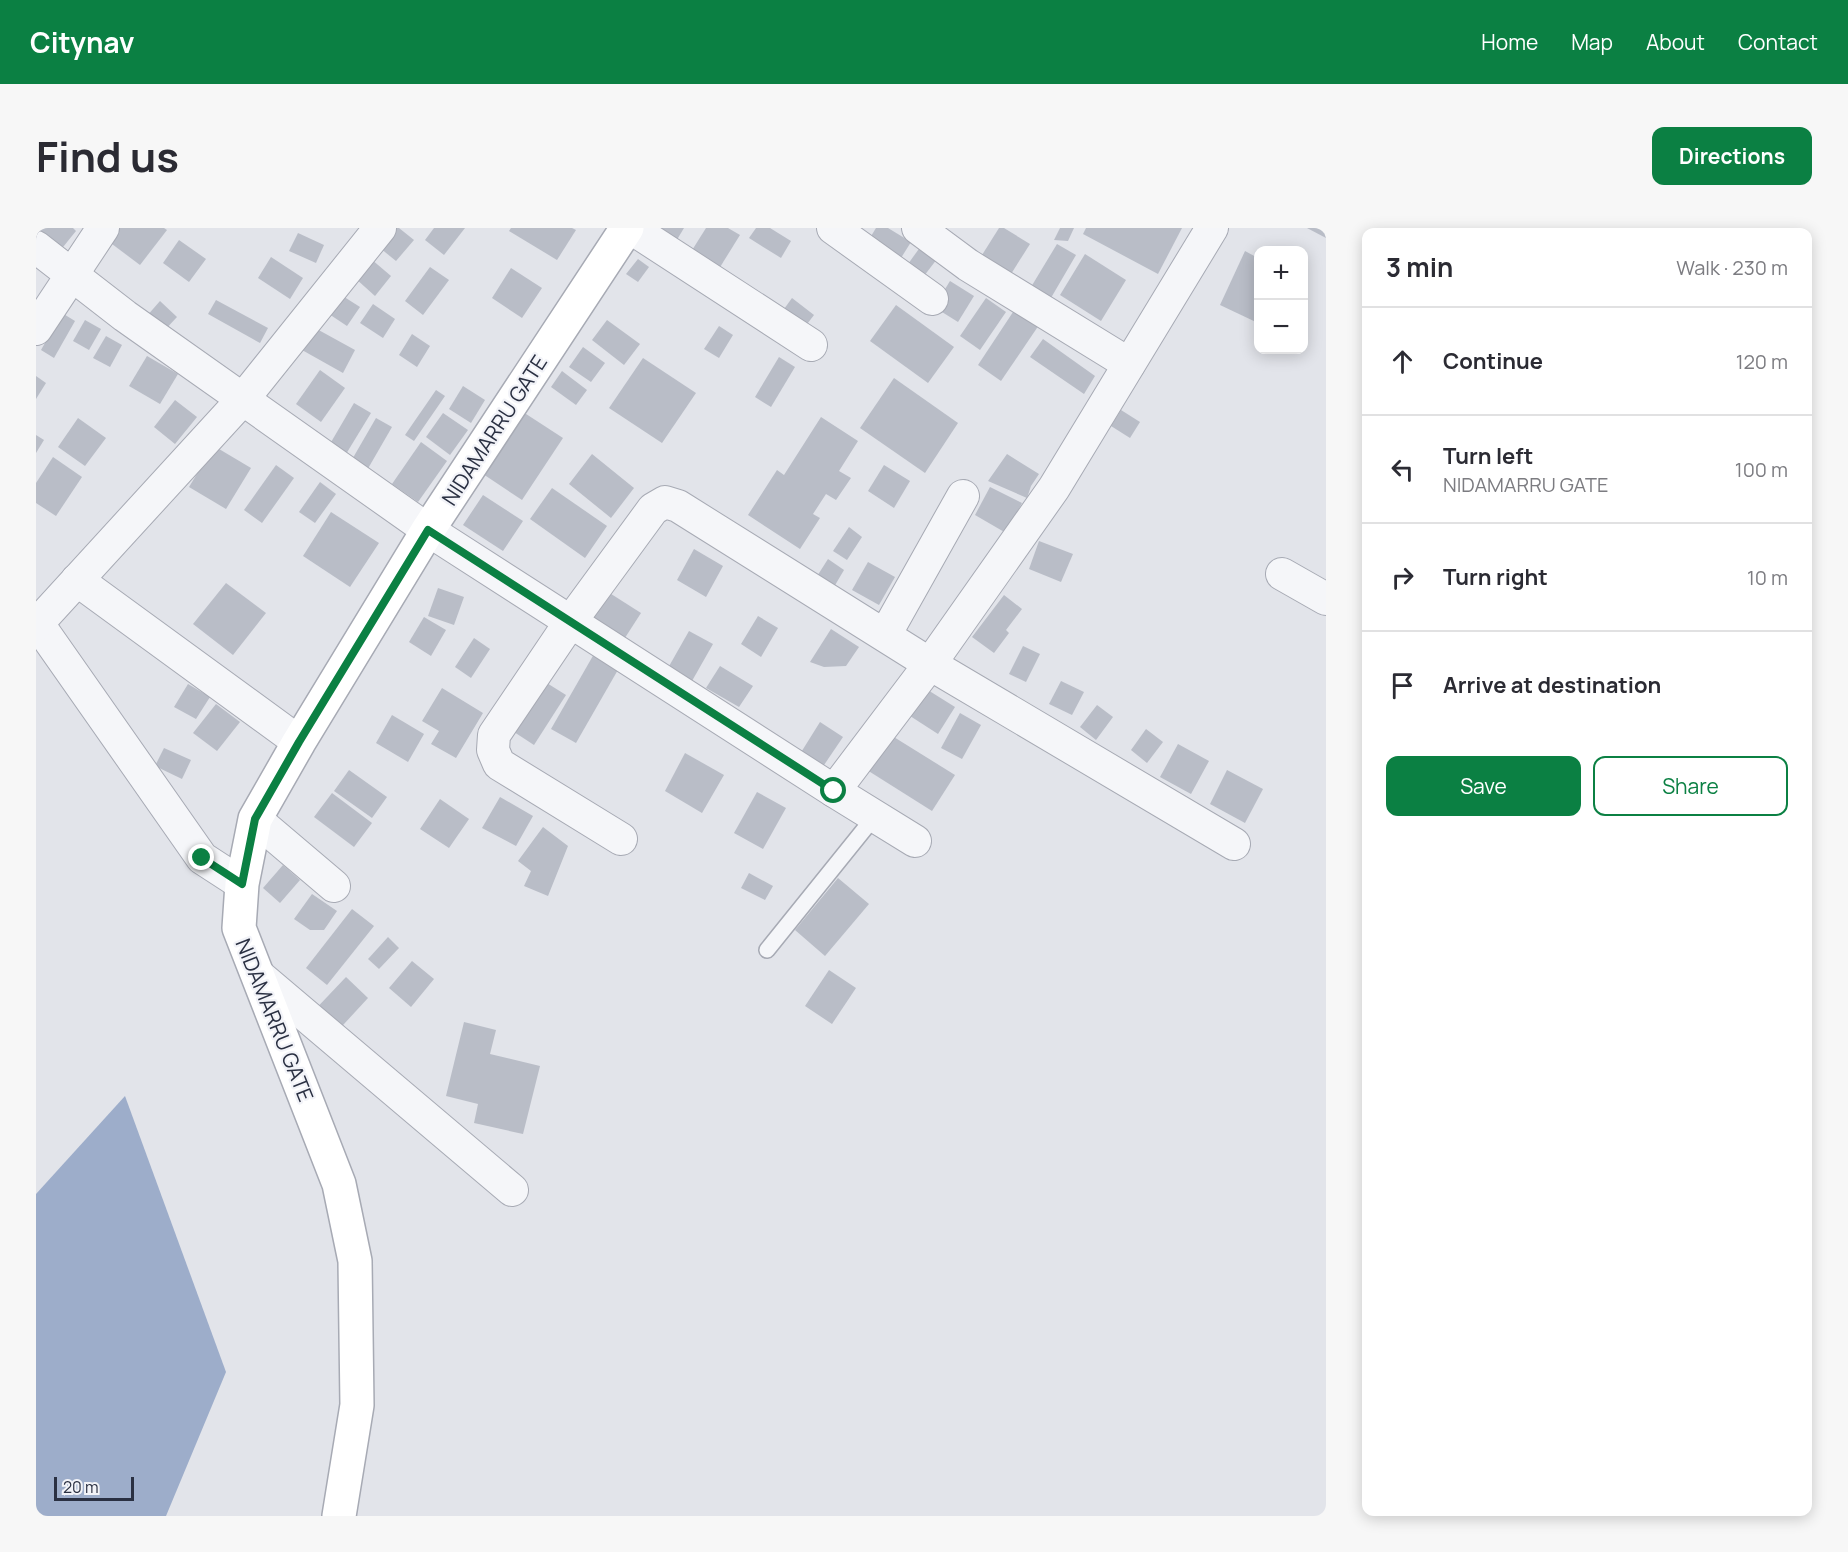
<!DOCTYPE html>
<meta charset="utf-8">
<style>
:root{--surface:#fff;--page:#f7f7f7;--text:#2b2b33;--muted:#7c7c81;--line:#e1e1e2;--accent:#0b8043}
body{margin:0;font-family:Manrope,sans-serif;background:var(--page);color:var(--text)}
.controls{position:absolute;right:18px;top:18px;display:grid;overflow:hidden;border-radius:12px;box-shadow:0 3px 15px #0003}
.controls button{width:54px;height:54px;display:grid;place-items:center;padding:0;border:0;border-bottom:2px solid var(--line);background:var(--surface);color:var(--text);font:30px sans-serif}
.scale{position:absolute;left:18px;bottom:15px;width:80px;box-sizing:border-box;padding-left:6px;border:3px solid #2a3042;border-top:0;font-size:16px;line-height:21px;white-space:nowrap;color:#2a3042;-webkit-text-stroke:4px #f2f3f8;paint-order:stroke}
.stop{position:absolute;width:18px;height:18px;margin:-14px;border:4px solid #0b8043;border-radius:50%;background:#fff}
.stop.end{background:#0b8043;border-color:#fff;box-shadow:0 2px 6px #0008}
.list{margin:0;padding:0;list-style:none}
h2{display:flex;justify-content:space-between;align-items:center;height:78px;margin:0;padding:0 24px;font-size:26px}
h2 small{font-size:20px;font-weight:400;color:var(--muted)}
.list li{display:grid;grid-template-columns:39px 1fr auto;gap:18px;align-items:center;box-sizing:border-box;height:108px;padding:0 24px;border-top:2px solid var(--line)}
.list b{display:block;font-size:22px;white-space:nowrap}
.list p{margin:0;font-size:20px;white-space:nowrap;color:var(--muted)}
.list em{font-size:20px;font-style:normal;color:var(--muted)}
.actions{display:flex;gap:12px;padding:18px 24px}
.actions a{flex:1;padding:14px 0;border:2px solid var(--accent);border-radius:12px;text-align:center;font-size:21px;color:var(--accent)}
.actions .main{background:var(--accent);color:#fff}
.icon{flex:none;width:33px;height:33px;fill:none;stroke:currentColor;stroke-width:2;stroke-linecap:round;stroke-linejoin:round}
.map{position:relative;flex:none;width:1290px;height:1288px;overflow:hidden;border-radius:12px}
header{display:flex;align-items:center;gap:36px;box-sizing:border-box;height:84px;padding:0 30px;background:var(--accent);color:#fff}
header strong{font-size:28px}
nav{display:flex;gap:33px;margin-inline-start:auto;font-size:21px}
.intro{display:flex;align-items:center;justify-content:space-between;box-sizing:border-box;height:144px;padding:0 36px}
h1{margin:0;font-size:42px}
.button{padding:15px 27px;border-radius:12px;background:var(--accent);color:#fff;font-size:21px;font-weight:700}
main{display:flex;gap:36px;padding:0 36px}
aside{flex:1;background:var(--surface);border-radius:12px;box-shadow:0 3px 15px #0003}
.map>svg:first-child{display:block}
</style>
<header>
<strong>Citynav</strong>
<nav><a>Home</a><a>Map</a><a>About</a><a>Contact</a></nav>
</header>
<div class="intro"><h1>Find us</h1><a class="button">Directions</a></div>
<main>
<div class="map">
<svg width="1290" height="1288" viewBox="0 0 1290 1288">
<rect width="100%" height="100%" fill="#e2e4ea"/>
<polygon fill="#9dadca" points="89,868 190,1144 130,1288 0,1288 0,966"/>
<g fill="#b9bdc7">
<polygon points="5,0 37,0 40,3 23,24 1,5"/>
<polygon points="81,0 128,0 131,2 104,37 72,13"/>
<polygon points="359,0 363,0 378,12 360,33 344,20"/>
<polygon points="398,0 429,0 408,27 389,12"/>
<polygon points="475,0 536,0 540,2 521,32 473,3"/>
<polygon points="619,0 648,0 639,15"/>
<polygon points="670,0 692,0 704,7 681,44 653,27"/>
<polygon points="720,0 734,0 755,13 745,30 713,10"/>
<polygon points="840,0 852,0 875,14 860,38 829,18"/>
<polygon points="963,0 968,0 994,16 975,46 946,27"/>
<polygon points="1024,0 1038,0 1032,13 1018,12"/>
<polygon points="1050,0 1146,0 1122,46 1047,6"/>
<polygon points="1271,0 1290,0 1290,10"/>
<polygon points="262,5 288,17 280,35 253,23"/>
<polygon points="143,12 170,31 153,54 127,35"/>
<polygon points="1021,16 1040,27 1012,75 992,64"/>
<polygon points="885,18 901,31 888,48 872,36"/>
<polygon points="1209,23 1222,30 1222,95 1184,77"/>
<polygon points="1049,26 1090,52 1065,93 1024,67"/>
<polygon points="235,29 267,50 254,71 222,50"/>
<polygon points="335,31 355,48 339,68 319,50"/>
<polygon points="602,31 613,39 602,54 590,46"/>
<polygon points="394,39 413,52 387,87 369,73"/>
<polygon points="475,40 506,60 486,90 456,70"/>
<polygon points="914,53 938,68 922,94 898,79"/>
<polygon points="302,65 324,79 311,98 290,84"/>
<polygon points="756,70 778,87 765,104 743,88"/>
<polygon points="950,70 970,84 944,122 924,108"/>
<polygon points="180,72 232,100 224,115 172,86"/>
<polygon points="124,73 141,89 127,104 110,89"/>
<polygon points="337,76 359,91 347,110 324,95"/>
<polygon points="860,77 918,119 892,155 834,113"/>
<polygon points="981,78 1005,94 965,153 942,137"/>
<polygon points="26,85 39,93 18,130 5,122"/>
<polygon points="49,92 65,101 53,122 37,113"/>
<polygon points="571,92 604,116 588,137 556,112"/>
<polygon points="683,98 697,107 683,130 668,121"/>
<polygon points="279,100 319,122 307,145 266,122"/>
<polygon points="376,106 394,118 381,139 363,127"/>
<polygon points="70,108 86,117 74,139 57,130"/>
<polygon points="1007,111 1059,148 1048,166 994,129"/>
<polygon points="547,119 569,135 555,154 533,139"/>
<polygon points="111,128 142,146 124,176 93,158"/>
<polygon points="743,129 759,139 735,179 719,169"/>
<polygon points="607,130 660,165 626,215 573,180"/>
<polygon points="284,142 309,160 285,194 260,176"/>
<polygon points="526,143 551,162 540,177 515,159"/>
<polygon points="0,148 10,155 0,171"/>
<polygon points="858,150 922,195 889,245 824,200"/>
<polygon points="427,158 449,172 435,195 413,181"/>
<polygon points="400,162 409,168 378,213 369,207"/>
<polygon points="139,172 161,189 139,216 118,199"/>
<polygon points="318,175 335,185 307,231 291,221"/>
<polygon points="1085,182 1104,194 1094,210 1075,198"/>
<polygon points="487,184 527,210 486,272 447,246"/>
<polygon points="407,185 432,202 414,227 390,209"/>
<polygon points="785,189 822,213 803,243 815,250 800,272 790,266 777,286 784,290 764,321 712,287 741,242 748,247"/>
<polygon points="42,190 70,210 49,238 22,219"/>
<polygon points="340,190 356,199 330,244 314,235"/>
<polygon points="0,207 8,212 0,225"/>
<polygon points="385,214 411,233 382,274 356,256"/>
<polygon points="178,218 215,240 190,281 153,259"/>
<polygon points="556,226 598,260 575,290 533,256"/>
<polygon points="971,226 1003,246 995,258 991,270 952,253"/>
<polygon points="17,229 46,249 20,288 0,275 0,255"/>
<polygon points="240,237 258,250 226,295 208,282"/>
<polygon points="848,237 874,253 858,280 832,263"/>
<polygon points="284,254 300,266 279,295 263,284"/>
<polygon points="954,259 986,275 970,305 939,287"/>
<polygon points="516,260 571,298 549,330 494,291"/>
<polygon points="447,267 487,293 467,323 427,297"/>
<polygon points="295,284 343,315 314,359 267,328"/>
<polygon points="813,299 826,309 811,332 797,323"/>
<polygon points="1003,313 1037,326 1025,354 993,341"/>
<polygon points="658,321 687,338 670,369 641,352"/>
<polygon points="792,331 808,342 795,364 778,353"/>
<polygon points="832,334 859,349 843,377 816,362"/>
<polygon points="190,355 230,385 197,427 157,396"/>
<polygon points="402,360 428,369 418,397 392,388"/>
<polygon points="572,364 605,385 585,416 552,394"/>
<polygon points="968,367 986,381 970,402 973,405 958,425 936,409"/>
<polygon points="722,388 742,400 725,429 705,416"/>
<polygon points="388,389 410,402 395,428 373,414"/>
<polygon points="795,401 823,419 810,438 788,439 774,434"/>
<polygon points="653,403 677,416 656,453 632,440"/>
<polygon points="438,410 454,421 435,450 419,439"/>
<polygon points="987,418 1004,426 990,454 973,446"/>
<polygon points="558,426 583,440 540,515 515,501"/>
<polygon points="684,438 717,458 703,479 670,460"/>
<polygon points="506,452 530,467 498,517 475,502"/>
<polygon points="1025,453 1048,464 1036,487 1013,476"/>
<polygon points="152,456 174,469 160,491 138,479"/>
<polygon points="887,459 919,479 902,506 871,486"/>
<polygon points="406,460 447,485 420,530 395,516 403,503 386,493"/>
<polygon points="180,476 204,494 181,523 157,505"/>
<polygon points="1061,477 1077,489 1060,512 1044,499"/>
<polygon points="924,485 945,497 926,531 905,520"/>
<polygon points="356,487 388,506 372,534 340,515"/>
<polygon points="784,494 807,509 786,540 764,526"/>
<polygon points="1110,501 1127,514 1111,535 1095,522"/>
<polygon points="853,506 919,547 896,583 831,542"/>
<polygon points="1142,516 1173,533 1155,566 1124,549"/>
<polygon points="128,520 155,532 146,551 119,538"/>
<polygon points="649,525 688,547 666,585 629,563"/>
<polygon points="313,542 351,569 336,590 298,563"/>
<polygon points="1191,542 1227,561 1209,595 1174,576"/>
<polygon points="721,564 750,580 727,621 698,605"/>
<polygon points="296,565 336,595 318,619 278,589"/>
<polygon points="464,569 497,588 480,618 446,600"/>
<polygon points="404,571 433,591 413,620 384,601"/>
<polygon points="507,599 532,618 512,668 488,658 495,643 482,633"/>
<polygon points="247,637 264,652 244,675 227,660"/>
<polygon points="713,645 737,658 729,672 705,660"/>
<polygon points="802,650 833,676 789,728 759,702"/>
<polygon points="276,666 301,683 288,702 274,702 258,691"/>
<polygon points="316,681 338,698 291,757 270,740"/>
<polygon points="352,709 363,720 343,741 332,731"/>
<polygon points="376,733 398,751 375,779 353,760"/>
<polygon points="793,742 820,760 796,796 769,778"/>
<polygon points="310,749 332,770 296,809 273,788"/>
<polygon points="428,794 460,802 454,826 504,838 487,906 438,895 442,876 410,868"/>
</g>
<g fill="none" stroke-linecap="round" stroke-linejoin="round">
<defs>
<polyline id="service" points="731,722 839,588"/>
<g id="minor">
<polyline points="595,0 775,117"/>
<polyline points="797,0 896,71"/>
<polyline points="882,0 932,37 1093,136"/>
<polyline points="0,19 89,88 392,302 798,563 879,613"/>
<polyline points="0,101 67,0"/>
<polyline points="1246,346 1290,371"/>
<polyline points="41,352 263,514"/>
<polyline points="0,393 166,630 206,656"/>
<polyline points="1,396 207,171 344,0"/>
<polyline points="849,407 927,268"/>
<polyline points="798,563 894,436 1018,260 1176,0"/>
<polyline points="219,591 298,658"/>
<polyline points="585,611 463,536 457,522 458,507 535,393 617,281 629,274 642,278 894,436 1198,616"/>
<polyline points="222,747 476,962"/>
</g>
<polyline id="secondary" points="303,1288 321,1177 319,1033 303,956 203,700 206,656 219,591 263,514 392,302 591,0"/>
</defs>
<use href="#service" stroke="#a7aab4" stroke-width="18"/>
<use href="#minor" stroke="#a7aab4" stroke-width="34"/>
<use href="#secondary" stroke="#a7aab4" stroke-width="36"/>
<use href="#service" stroke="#f5f6f9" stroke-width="15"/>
<use href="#minor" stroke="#f5f6f9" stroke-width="32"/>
<use href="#secondary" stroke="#fff" stroke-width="33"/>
</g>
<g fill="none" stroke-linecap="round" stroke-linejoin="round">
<polyline stroke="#0b8043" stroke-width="8" points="166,630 206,656 219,591 263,514 392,302 798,563"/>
</g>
<g text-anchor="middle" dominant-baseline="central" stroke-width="4.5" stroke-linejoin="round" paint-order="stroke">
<g font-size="21" fill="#2a3042" stroke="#f2f3f8">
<text transform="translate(458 202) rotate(-57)">NIDAMARRU GATE</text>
<text transform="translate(239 792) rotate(68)">NIDAMARRU GATE</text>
</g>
</g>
</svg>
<div class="controls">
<button>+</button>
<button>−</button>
</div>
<div class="scale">20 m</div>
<div class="stop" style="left:798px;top:563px"></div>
<div class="stop end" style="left:166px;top:630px"></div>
</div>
<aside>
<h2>3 min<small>Walk · 230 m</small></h2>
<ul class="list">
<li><svg class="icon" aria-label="ahead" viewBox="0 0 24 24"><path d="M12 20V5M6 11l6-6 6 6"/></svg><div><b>Continue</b></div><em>120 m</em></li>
<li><svg class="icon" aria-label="left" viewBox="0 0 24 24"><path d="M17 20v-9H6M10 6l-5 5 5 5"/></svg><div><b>Turn left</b><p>NIDAMARRU GATE</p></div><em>100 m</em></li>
<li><svg class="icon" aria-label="right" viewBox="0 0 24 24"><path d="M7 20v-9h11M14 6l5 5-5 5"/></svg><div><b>Turn right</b></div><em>10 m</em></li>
<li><svg class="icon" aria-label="arrive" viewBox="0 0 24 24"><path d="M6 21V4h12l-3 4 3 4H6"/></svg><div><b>Arrive at destination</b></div></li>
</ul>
<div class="actions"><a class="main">Save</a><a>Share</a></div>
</aside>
</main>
